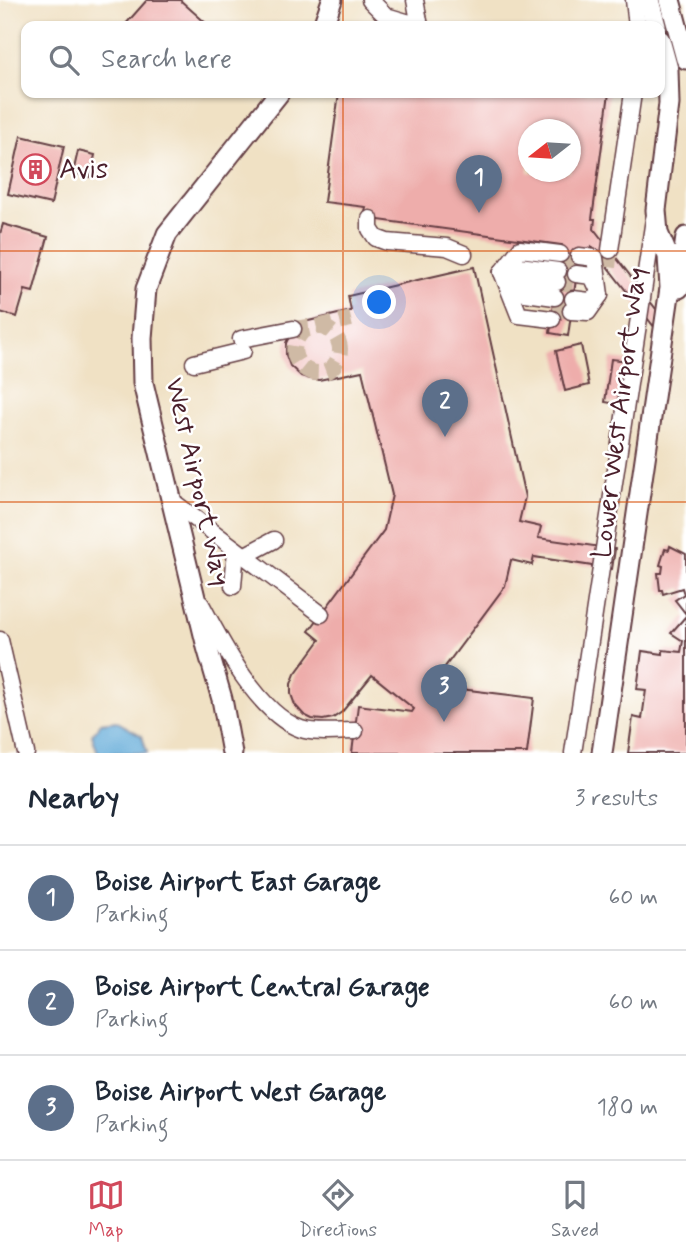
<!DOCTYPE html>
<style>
:root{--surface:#fff;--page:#f6f6f7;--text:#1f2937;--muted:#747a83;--line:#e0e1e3;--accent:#d1495b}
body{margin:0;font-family:Mynerve,sans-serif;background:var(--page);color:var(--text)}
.compass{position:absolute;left:518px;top:119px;width:63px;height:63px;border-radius:50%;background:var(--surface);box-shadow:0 2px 5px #0004;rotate:253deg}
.you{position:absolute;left:380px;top:303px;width:24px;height:24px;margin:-18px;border:5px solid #fff;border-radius:50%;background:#1a73e8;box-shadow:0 0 0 10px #1a73e833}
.badge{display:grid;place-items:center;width:46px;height:46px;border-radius:50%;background:var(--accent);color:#fff;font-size:23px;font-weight:700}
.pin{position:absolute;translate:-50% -58px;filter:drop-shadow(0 2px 4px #0008)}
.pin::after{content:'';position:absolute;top:37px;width:24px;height:21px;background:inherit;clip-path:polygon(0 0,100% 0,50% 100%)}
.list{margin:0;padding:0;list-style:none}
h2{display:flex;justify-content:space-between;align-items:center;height:91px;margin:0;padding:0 28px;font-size:30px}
h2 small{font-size:23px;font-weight:400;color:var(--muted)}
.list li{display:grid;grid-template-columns:46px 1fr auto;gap:21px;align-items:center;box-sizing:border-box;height:105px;padding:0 28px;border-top:2px solid var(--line)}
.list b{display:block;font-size:26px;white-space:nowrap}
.list p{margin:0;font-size:23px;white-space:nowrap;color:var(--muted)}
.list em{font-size:23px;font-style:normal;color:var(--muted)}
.icon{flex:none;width:38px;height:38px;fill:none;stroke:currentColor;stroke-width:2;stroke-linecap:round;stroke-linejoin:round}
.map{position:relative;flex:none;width:686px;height:753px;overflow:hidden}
.search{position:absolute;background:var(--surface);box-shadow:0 2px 5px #0004;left:21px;right:21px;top:21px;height:77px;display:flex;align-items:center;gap:18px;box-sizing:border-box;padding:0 24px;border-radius:14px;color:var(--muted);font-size:26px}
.sheet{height:406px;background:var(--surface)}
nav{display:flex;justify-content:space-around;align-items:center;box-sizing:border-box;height:98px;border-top:2px solid var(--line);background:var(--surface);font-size:19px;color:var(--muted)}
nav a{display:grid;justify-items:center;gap:4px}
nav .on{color:var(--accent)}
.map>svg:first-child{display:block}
</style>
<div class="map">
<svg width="686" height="753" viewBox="0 0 686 753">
<rect width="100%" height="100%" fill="#fff"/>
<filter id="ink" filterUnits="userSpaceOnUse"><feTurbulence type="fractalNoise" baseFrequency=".0143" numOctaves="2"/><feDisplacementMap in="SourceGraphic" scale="14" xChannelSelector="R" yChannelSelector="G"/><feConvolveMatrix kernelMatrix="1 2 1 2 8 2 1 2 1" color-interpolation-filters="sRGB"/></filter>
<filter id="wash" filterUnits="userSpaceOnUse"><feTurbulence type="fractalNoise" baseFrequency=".00686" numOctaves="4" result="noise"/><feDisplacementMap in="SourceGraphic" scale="28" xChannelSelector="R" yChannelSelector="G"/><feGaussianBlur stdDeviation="1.57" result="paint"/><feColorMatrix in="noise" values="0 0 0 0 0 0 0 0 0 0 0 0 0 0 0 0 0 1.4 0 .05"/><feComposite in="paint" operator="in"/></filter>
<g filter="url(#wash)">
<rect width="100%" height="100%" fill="#f0e1c4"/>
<polygon fill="#5fa9d7" stroke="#546481" stroke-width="2" points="116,721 142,736 147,753 98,753 92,735 101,723"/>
<g id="blocks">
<g fill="#eeadab" fill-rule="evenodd">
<polygon points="147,0 180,0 208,25 124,26"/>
<path d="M339 93H609L592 219H595L594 229 659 313 655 328 592 247 591 253 580 251 568 336 550 333 562 245 364 218 366 207 324 202ZM528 130H570V172H528Z"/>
<polygon points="21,136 64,146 51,204 8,194"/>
<polygon points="78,151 95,155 90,177 73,173"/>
<polygon points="3,224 48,237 33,292 25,290 17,317 0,312 0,234"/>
<polygon points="474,267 525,497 519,522 541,527 538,538 615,549 612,569 534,557 532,565 511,560 505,586 433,683 436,686 534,698 527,753 352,753 358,705 412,712 414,709 372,675 342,712 333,718 323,720 312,719 304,715 295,705 291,694 291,684 295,674 320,640 309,631 384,530 392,495 362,371 319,380 310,379 301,376 290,366 286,355 286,343 293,329 300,323 351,311 348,296"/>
<polygon points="581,345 589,385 565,391 556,351"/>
<polygon points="611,359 629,361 623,405 605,402"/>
<polygon points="670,546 686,554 686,614 675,600 684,594 682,588 663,594 662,590 660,590 658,573 662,573 663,566 660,565 665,549 669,550"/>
<polygon points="686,616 686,753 628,753 633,717 642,719 646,690 637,689 642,651 663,654 663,650 681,652 683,641 671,633"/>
</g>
</g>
</g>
<g filter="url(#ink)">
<use href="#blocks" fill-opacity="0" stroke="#633c42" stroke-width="2"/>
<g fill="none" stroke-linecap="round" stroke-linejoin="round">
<g stroke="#cfbaa5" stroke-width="16" stroke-dasharray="16 8" stroke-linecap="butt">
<polyline points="559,263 577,265"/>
<polyline points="608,267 610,250"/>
<polyline points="557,282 575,284"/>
<polyline points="553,308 571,311"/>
<path d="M293 329C302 328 312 326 321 327 336 329 345 347 337 361 321 391 274 359 304 330L351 319"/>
</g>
<defs>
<g id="minor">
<polyline points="370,0 386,16 420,26 415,0"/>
<polyline points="634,0 637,26"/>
<polyline points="370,219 370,229 376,238 387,242 447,247 464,254"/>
<polyline points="610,250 633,93"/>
<polyline points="502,272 519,315 552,319"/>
<polyline points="502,272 520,249 560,254"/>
<polyline points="502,272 519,266 558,271"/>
<polyline points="502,272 520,278 557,282"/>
<polyline points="576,274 592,276 598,289"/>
<polyline points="508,279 518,292 555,297"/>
<polyline points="573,299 589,301 600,295"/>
<polyline points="571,311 588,312 600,295 595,258 579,256"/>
<polyline points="241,339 293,329"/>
<polyline points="194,363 243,351"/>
<polyline points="172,501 321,614"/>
<polyline points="244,556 274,540"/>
<polyline points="233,586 236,550"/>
<path d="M201 604C221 642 258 714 301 729 316 734 338 731 355 731"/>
<polyline points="0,640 26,753"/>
<polyline points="573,753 654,219"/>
</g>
<g id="major">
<polyline points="649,0 656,26"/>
<polyline points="670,0 686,59"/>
<polyline points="323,26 332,0"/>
<polyline points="679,288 686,237"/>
<polyline points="232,753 222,699 207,647 143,383 142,338 146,289 167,234 279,93"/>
<polyline points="602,753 670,288 668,256 658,233 656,210 669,104 668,69 660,40"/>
</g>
</defs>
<use href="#minor" stroke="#633c42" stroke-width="19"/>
<use href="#major" stroke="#633c42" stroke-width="23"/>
<use href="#minor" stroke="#fff" stroke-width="16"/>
<use href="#major" stroke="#fff" stroke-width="19"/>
</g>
</g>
<path fill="none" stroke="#d8530f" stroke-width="2" stroke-opacity="0.55" d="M343 0V26M343 93V753M0 251H686M0 502H686"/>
<defs>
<symbol id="building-ring" viewBox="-11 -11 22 22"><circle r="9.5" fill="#fff" stroke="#d1495b" stroke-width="1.5"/><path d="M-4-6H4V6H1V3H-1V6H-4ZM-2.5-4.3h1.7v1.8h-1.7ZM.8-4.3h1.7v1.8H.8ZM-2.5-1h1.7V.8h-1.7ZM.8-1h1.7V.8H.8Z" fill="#d1495b"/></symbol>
</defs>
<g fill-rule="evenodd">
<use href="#building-ring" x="18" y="152" width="35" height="35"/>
</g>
<g text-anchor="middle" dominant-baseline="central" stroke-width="5" stroke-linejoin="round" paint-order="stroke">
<g font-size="28" fill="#4a1f2b" stroke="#fff" text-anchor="start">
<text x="59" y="170">Avis</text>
</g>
<g font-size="28" fill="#4a1f2b" stroke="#fff">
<text transform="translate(620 413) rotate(-83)">Lower West Airport Way</text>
<text transform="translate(197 482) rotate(77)">West Airport Way</text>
</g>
</g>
</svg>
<svg class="compass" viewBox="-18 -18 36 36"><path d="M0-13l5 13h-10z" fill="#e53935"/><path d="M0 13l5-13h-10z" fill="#747a83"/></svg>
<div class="you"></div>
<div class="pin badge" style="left:479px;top:213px;background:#5c6f8a">1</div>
<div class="pin badge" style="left:445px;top:437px;background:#5c6f8a">2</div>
<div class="pin badge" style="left:444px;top:722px;background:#5c6f8a">3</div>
<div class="search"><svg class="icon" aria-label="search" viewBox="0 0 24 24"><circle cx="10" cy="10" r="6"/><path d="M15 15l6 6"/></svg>Search here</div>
</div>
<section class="sheet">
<h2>Nearby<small>3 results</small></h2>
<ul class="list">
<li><span class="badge" style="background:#5c6f8a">1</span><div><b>Boise Airport East Garage</b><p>Parking</p></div><em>60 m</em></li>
<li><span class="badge" style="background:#5c6f8a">2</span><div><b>Boise Airport Central Garage</b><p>Parking</p></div><em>60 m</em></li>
<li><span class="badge" style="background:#5c6f8a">3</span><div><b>Boise Airport West Garage</b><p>Parking</p></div><em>180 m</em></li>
</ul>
</section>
<nav>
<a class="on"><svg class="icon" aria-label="map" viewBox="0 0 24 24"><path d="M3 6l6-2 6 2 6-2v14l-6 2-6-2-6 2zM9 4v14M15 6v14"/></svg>Map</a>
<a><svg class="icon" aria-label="directions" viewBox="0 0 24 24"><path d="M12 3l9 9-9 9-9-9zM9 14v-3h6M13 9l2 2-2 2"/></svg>Directions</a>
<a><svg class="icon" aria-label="saved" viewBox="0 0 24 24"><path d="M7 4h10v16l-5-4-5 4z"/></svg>Saved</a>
</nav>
